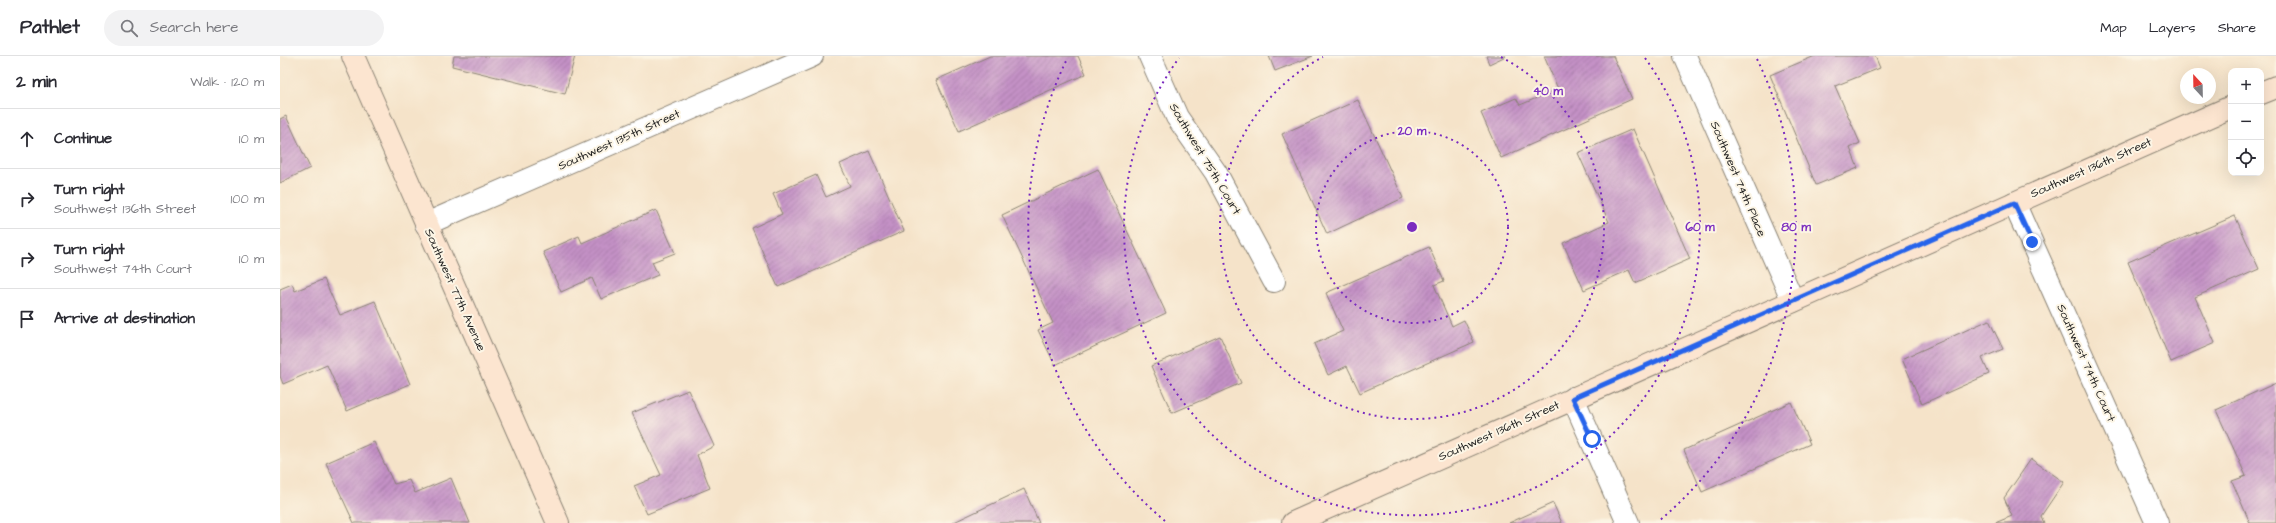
<!DOCTYPE html>
<meta charset="utf-8">
<style>
:root{--surface:#fff;--page:#f2f2f3;--text:#2b2b33;--muted:#7c7c81;--line:#e1e1e2}
body{margin:0;font-family:"Architects Daughter",sans-serif;background:var(--page);color:var(--text)}
.controls{position:absolute;right:12px;top:12px;display:grid;overflow:hidden;border-radius:8px;box-shadow:0 4px 16px #0002}
.controls button{width:36px;height:36px;display:grid;place-items:center;padding:0;border:0;border-bottom:1px solid var(--line);background:var(--surface);color:var(--text);font:20px sans-serif}
.compass{position:absolute;left:1900px;top:12px;width:36px;height:36px;border-radius:50%;background:var(--surface);box-shadow:0 4px 16px #0002;rotate:338deg}
.stop{position:absolute;width:12px;height:12px;margin:-9px;border:3px solid #2563eb;border-radius:50%;background:#fff}
.stop.end{background:#2563eb;border-color:#fff;box-shadow:0 1px 4px #0008}
.list{margin:0;padding:0;list-style:none}
h2{display:flex;justify-content:space-between;align-items:center;height:52px;margin:0;padding:0 16px;font-size:17px}
h2 small{font-size:13px;font-weight:400;color:var(--muted)}
.list li{display:grid;grid-template-columns:26px 1fr auto;gap:12px;align-items:center;box-sizing:border-box;height:60px;padding:0 16px;border-top:1px solid var(--line)}
.list b{display:block;font-size:15px;white-space:nowrap}
.list p{margin:0;font-size:13px;white-space:nowrap;color:var(--muted)}
.list em{font-size:13px;font-style:normal;color:var(--muted)}
.icon{flex:none;width:22px;height:22px;fill:none;stroke:currentColor;stroke-width:2;stroke-linecap:round;stroke-linejoin:round}
.map{position:relative;flex:none;width:1996px;height:467px;overflow:hidden}
header{display:flex;align-items:center;gap:24px;box-sizing:border-box;height:56px;padding:0 20px;background:var(--surface);border-bottom:1px solid var(--line)}
header strong{font-size:19px}
nav{display:flex;gap:22px;margin-inline-start:auto;font-size:14px}
.search{width:280px;height:36px;background:var(--page);display:flex;align-items:center;gap:10px;box-sizing:border-box;padding:0 14px;border-radius:22px;color:var(--muted);font-size:15px}
main{display:flex}
aside{flex:1;background:var(--surface)}
.map>svg:first-child{display:block}
</style>
<header>
<strong>Pathlet</strong>
<div class="search"><svg class="icon" aria-label="search" viewBox="0 0 24 24"><circle cx="10" cy="10" r="6"/><path d="M15 15l6 6"/></svg>Search here</div>
<nav><a>Map</a><a>Layers</a><a>Share</a></nav>
</header>
<main>
<aside>
<h2>2 min<small>Walk · 120 m</small></h2>
<ul class="list">
<li><svg class="icon" aria-label="ahead" viewBox="0 0 24 24"><path d="M12 20V5M6 11l6-6 6 6"/></svg><div><b>Continue</b></div><em>10 m</em></li>
<li><svg class="icon" aria-label="right" viewBox="0 0 24 24"><path d="M7 20v-9h11M14 6l5 5-5 5"/></svg><div><b>Turn right</b><p>Southwest 136th Street</p></div><em>100 m</em></li>
<li><svg class="icon" aria-label="right" viewBox="0 0 24 24"><path d="M7 20v-9h11M14 6l5 5-5 5"/></svg><div><b>Turn right</b><p>Southwest 74th Court</p></div><em>10 m</em></li>
<li><svg class="icon" aria-label="arrive" viewBox="0 0 24 24"><path d="M6 21V4h12l-3 4 3 4H6"/></svg><div><b>Arrive at destination</b></div></li>
</ul>
</aside>
<div class="map">
<svg width="1996" height="467" viewBox="0 0 1996 467">
<defs>
<pattern id="building-hatch" width="6" height="6" patternUnits="userSpaceOnUse"><rect width="6" height="6" fill="#c491c6"/><path d="M-1 1l2-2M0 6l6-6M5 7l2-2" fill="none" stroke="#9e76a0"/></pattern>
</defs>
<rect width="100%" height="100%" fill="#fcf5e5"/>
<filter id="ink" filterUnits="userSpaceOnUse"><feTurbulence type="fractalNoise" baseFrequency=".025" numOctaves="2"/><feDisplacementMap in="SourceGraphic" scale="8" xChannelSelector="R" yChannelSelector="G"/><feConvolveMatrix kernelMatrix="1 2 1 2 8 2 1 2 1" color-interpolation-filters="sRGB"/></filter>
<filter id="wash" filterUnits="userSpaceOnUse"><feTurbulence type="fractalNoise" baseFrequency=".012" numOctaves="4" result="noise"/><feDisplacementMap in="SourceGraphic" scale="16" xChannelSelector="R" yChannelSelector="G"/><feGaussianBlur stdDeviation="0.9" result="paint"/><feColorMatrix in="noise" values="0 0 0 0 0 0 0 0 0 0 0 0 0 0 0 0 0 1.4 0 .05"/><feComposite in="paint" operator="in"/></filter>
<g filter="url(#wash)">
<rect width="100%" height="100%" fill="#f5e3c9"/>
<g id="blocks">
<g fill="url(#building-hatch)">
<polygon points="174,0 295,0 285,38 172,10"/>
<polygon points="710,0 798,0 806,18 679,75 656,24"/>
<polygon points="989,0 1033,0 995,15"/>
<polygon points="1206,0 1226,0 1209,8"/>
<polygon points="1264,0 1333,0 1352,43 1221,102 1201,57 1236,42 1240,49 1278,33"/>
<polygon points="1535,0 1595,0 1600,12 1555,30 1580,87 1570,92 1578,112 1536,129 1490,19"/>
<polygon points="1078,44 1123,142 1047,178 1002,78"/>
<polygon points="6,60 30,112 0,127 0,63"/>
<polygon points="1353,73 1410,203 1355,227 1349,214 1304,234 1283,187 1329,166 1298,97"/>
<polygon points="589,95 624,175 498,231 472,172 502,158 493,138 536,119 546,141 570,130 560,108"/>
<polygon points="818,113 886,257 775,309 758,274 773,267 722,159"/>
<polygon points="376,154 395,197 372,206 378,219 321,243 312,222 281,236 263,196 299,180 302,187"/>
<polygon points="1955,160 1979,213 1915,241 1935,287 1891,306 1848,206"/>
<polygon points="1149,191 1164,225 1154,229 1172,270 1184,264 1194,286 1080,337 1067,310 1048,319 1034,288 1063,275 1046,237"/>
<polygon points="44,223 60,259 95,245 130,328 67,355 47,309 3,328 0,320 0,233 12,228 15,235"/>
<polygon points="1709,264 1723,293 1702,302 1709,318 1642,348 1622,303"/>
<polygon points="940,280 961,327 892,357 871,310"/>
<polygon points="1996,327 1996,467 1970,467 1952,425 1966,420 1936,354"/>
<polygon points="408,334 434,390 417,399 430,432 367,458 354,430 381,419 352,357"/>
<polygon points="1511,346 1530,388 1422,436 1404,394"/>
<polygon points="94,386 114,428 129,424 135,437 171,422 190,467 74,467 46,407"/>
<polygon points="1751,403 1784,426 1761,460 1764,467 1715,467 1732,460 1724,442"/>
<polygon points="744,433 759,467 672,467"/>
<polygon points="1273,447 1282,467 1229,467"/>
</g>
</g>
</g>
<g filter="url(#ink)">
<use href="#blocks" fill-opacity="0" stroke="#888072" stroke-width="1"/>
<g fill="none" stroke-linecap="round" stroke-linejoin="round">
<defs>
<g id="street">
<polyline points="870,0 897,61 936,117 994,225"/>
<polyline points="1405,0 1513,245"/>
<polyline points="1734,147 1877,467"/>
<polyline points="146,168 532,0"/>
<polyline points="1293,342 1348,467"/>
</g>
<g id="secondary">
<polyline points="73,0 278,467"/>
<polyline points="1981,37 1996,31"/>
<polyline points="1013,467 1951,51"/>
</g>
</defs>
<use href="#street" stroke="#888072" stroke-width="24"/>
<use href="#secondary" stroke="#888072" stroke-width="24"/>
<use href="#street" stroke="#fff" stroke-width="22"/>
<use href="#secondary" stroke="#fce5d0" stroke-width="22"/>
</g>
</g>
<g fill="none" stroke-linecap="round" stroke-linejoin="round" filter="url(#ink)">
<polyline stroke="#2563eb" stroke-width="5" points="1312,383 1293,342 1734,147 1752,186"/>
</g>
<g fill="none" stroke="#7b2cbf" stroke-width="2" stroke-dasharray="2 4">
<circle cx="1132" cy="171" r="96"/>
<path d="M1221 1A192 192 0 1 1 1043 1"/>
<path d="M1365 2A288 288 0 1 1 899 2"/>
<path d="M885 465A384 384 0 0 1 787 3M1477 3A384 384 0 0 1 1379 465"/>
</g>
<g text-anchor="middle" dominant-baseline="central" stroke-width="4" stroke-linejoin="round" paint-order="stroke">
<g font-size="12" fill="#1c1c1c" stroke="#fcf5e5">
<text transform="translate(339 84) rotate(-24)">Southwest 135th Street</text>
<text transform="translate(925 103) rotate(59)">Southwest 75th Court</text>
<text transform="translate(1811 112) rotate(-24)">Southwest 136th Street</text>
<text transform="translate(1458 123) rotate(67)">Southwest 74th Place</text>
<text transform="translate(175 234) rotate(66)">Southwest 77th Avenue</text>
<text transform="translate(1806 307) rotate(66)">Southwest 74th Court</text>
<text transform="translate(1219 375) rotate(-24)">Southwest 136th Street</text>
</g>
</g>
<circle cx="1132" cy="171" r="6" fill="#7b2cbf" stroke="#fcf5e5" stroke-width="2"/>
<g font-size="12" text-anchor="middle" font-weight="bold" fill="#7b2cbf" stroke="#fcf5e5" stroke-width="4" stroke-linejoin="round" paint-order="stroke">
<text x="1268" y="39">40 m</text>
<text x="1132" y="79">20 m</text>
<text x="1420" y="175">60 m</text>
<text x="1516" y="175">80 m</text>
</g>
</svg>
<div class="controls">
<button>+</button>
<button>−</button>
<button><svg class="icon" aria-label="locate" viewBox="0 0 24 24"><circle cx="12" cy="12" r="6"/><path d="M12 2v4M12 18v4M2 12h4M18 12h4"/></svg></button>
</div>
<svg class="compass" viewBox="-18 -18 36 36"><path d="M0-13l5 13h-10z" fill="#e53935"/><path d="M0 13l5-13h-10z" fill="#7c7c81"/></svg>
<div class="stop" style="left:1312px;top:383px"></div>
<div class="stop end" style="left:1752px;top:186px"></div>
</div>
</main>
